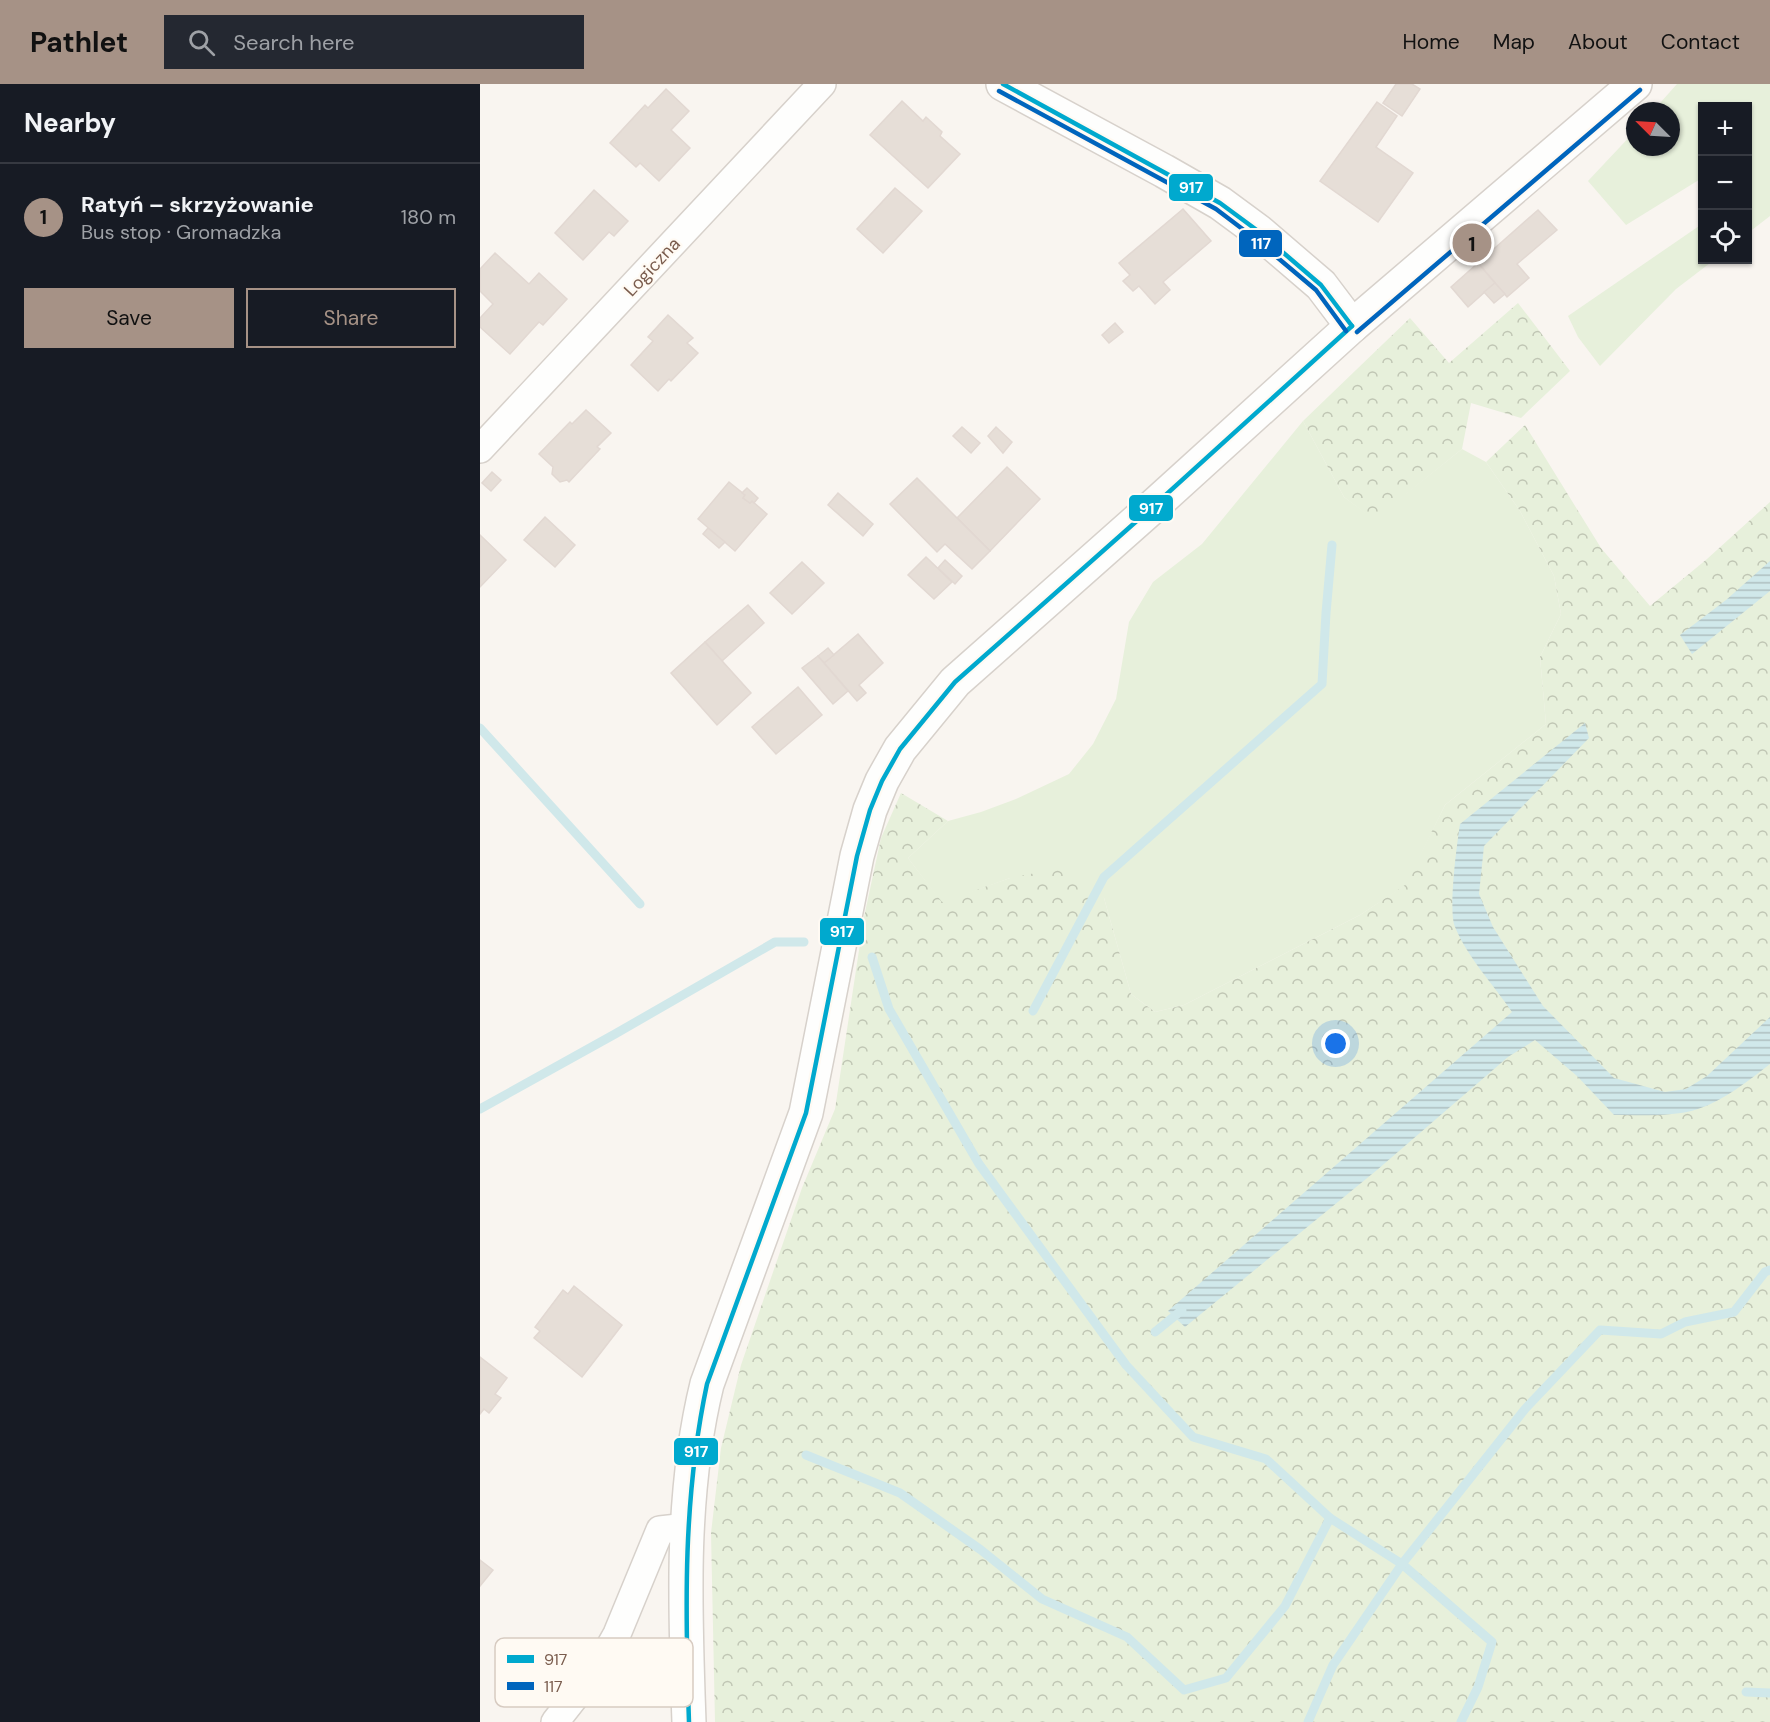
<!DOCTYPE html>
<meta charset="utf-8">
<style>
:root{--surface:#171b24;--page:#242831;--text:#f1f3f6;--muted:#9ea1a6;--line:#363941;--accent:#a69286}
body{margin:0;font-family:"DM Sans",sans-serif;background:var(--page);color:var(--text)}
.controls{position:absolute;right:18px;top:18px;display:grid;overflow:hidden;border-radius:0px;box-shadow:0 2px 4px #0004}
.controls button{width:54px;height:54px;display:grid;place-items:center;padding:0;border:0;border-bottom:2px solid var(--line);background:var(--surface);color:var(--text);font:30px sans-serif}
.compass{position:absolute;left:1146px;top:18px;width:54px;height:54px;border-radius:50%;background:var(--surface);box-shadow:0 2px 4px #0004;rotate:294deg}
.you{position:absolute;left:856px;top:960px;width:21px;height:21px;margin:-15px;border:4px solid #fff;border-radius:50%;background:#1a73e8;box-shadow:0 0 0 9px #1a73e833}
.badge{display:grid;place-items:center;width:39px;height:39px;border-radius:50%;background:var(--accent);color:#111;font-size:20px;font-weight:700}
.pin{position:absolute;translate:-50% -50%;border:3px solid #fff;box-shadow:0 2px 6px #0006}
.list{margin:0;padding:0;list-style:none}
h2{display:flex;justify-content:space-between;align-items:center;height:78px;margin:0;padding:0 24px;font-size:26px}
h2 small{font-size:20px;font-weight:400;color:var(--muted)}
.list li{display:grid;grid-template-columns:39px 1fr auto;gap:18px;align-items:center;box-sizing:border-box;height:108px;padding:0 24px;border-top:2px solid var(--line)}
.list b{display:block;font-size:22px;white-space:nowrap}
.list p{margin:0;font-size:20px;white-space:nowrap;color:var(--muted)}
.list em{font-size:20px;font-style:normal;color:var(--muted)}
.actions{display:flex;gap:12px;padding:18px 24px}
.actions a{flex:1;padding:14px 0;border:2px solid var(--accent);border-radius:0px;text-align:center;font-size:21px;color:var(--accent)}
.actions .main{background:var(--accent);color:#111}
.icon{flex:none;width:33px;height:33px;fill:none;stroke:currentColor;stroke-width:2;stroke-linecap:round;stroke-linejoin:round}
.map{position:relative;flex:none;width:1290px;height:1638px;overflow:hidden}
header{display:flex;align-items:center;gap:36px;box-sizing:border-box;height:84px;padding:0 30px;background:var(--accent);color:#111}
header strong{font-size:28px}
nav{display:flex;gap:33px;margin-inline-start:auto;font-size:21px}
.search{width:420px;height:54px;background:var(--page);display:flex;align-items:center;gap:15px;box-sizing:border-box;padding:0 21px;border-radius:0px;color:var(--muted);font-size:22px}
main{display:flex}
aside{flex:1;background:var(--surface)}
.map>svg:first-child{display:block}
</style>
<header>
<strong>Pathlet</strong>
<div class="search"><svg class="icon" aria-label="search" viewBox="0 0 24 24"><circle cx="10" cy="10" r="6"/><path d="M15 15l6 6"/></svg>Search here</div>
<nav><a>Home</a><a>Map</a><a>About</a><a>Contact</a></nav>
</header>
<main>
<aside>
<h2>Nearby<small></small></h2>
<ul class="list">
<li><span class="badge">1</span><div><b>Ratyń – skrzyżowanie</b><p>Bus stop · Gromadzka</p></div><em>180 m</em></li>
</ul>
<div class="actions"><a class="main">Save</a><a>Share</a></div>
</aside>
<div class="map">
<svg width="1290" height="1638" viewBox="0 0 1290 1638">
<defs>
<pattern id="forest-crowns" width="20" height="18" patternUnits="userSpaceOnUse" patternTransform="scale(1.5)"><rect width="20" height="18" fill="#e7f0db"/><path d="M2 6a3 3 0 1 1 6 0M12 15a3 3 0 1 1 6 0" fill="none" stroke="#c0c6b4"/></pattern>
<pattern id="water-rules" width="6" height="5" patternUnits="userSpaceOnUse" patternTransform="scale(1.5)"><rect width="6" height="5" fill="#d0e8ea"/><path d="M0 2.5h6" fill="none" stroke="#aebfc0"/></pattern>
</defs>
<rect width="100%" height="100%" fill="#f9f5f0"/>
<g fill="#e7f0db">
<polygon points="1197,0 1290,0 1290,132 1268,149 1268,105 1272,101 1268,97 1268,22 1222,22 1222,94 1146,141 1108,97 1155,47 1155,63 1191,63 1191,27 1173,27"/>
<polygon points="1222,140 1222,176 1234,176 1196,205 1120,282 1098,253 1088,232"/>
<polygon points="823,337 864,413 894,435 982,365 1006,378 1040,427 1074,492 1081,530 1060,573 1066,640 965,721 926,801 880,831 704,921 675,928 651,910 624,814 530,794 462,819 428,774 468,737 501,728 536,715 589,690 613,660 636,615 649,538 673,498 722,460"/>
</g>
<g fill="url(#forest-crowns)">
<polygon points="1038,219 1090,287 1041,334 991,319 982,365 894,436 864,413 823,337 930,234 969,279"/>
<polygon points="1045,341 1121,464 1170,522 1227,475 1290,418 1290,1638 235,1638 231,1449 241,1364 261,1281 322,1104 355,1025 384,833 401,754 421,709 468,737 428,774 462,818 530,794 592,782 624,814 651,910 675,928 704,921 880,831 925,801 965,721 1066,640 1060,573 1081,530 1074,492 1040,427 1006,378"/>
</g>
<g fill="url(#water-rules)">
<polygon points="1290,477 1290,507 1212,570 1200,551 1246,516"/>
<path d="M1105 639 1109 654 1004 762 999 810 1013 843 1063 922 1134 994 1185 1008 1206 1005 1227 992 1290 933V980C1268 997 1245 1016 1218 1025 1196 1033 1158 1031 1134 1031L1097 992 1055 956 1028 973 897 1086 705 1243 688 1227 1032 928C1013 900 988 874 975 843 968 827 977 759 980 740Z"/>
</g>
<g fill="none" stroke-linecap="round" stroke-linejoin="round">
<g stroke="#d0e8ea" stroke-width="9">
<polyline points="0,644 160,820"/>
<polyline points="392,873 409,925 499,1080 646,1281 713,1353 786,1375 850,1434 922,1480 1012,1558 998,1603 981,1638"/>
<polyline points="553,927 624,793 842,600 846,529 852,461"/>
<polyline points="0,1025 135,950 295,858 324,858"/>
<polyline points="675,1248 702,1226"/>
<polyline points="326,1371 420,1409 501,1466 562,1515 647,1553 704,1606 746,1594 805,1522 850,1434"/>
<polyline points="1266,1608 1290,1609"/>
<polyline points="828,1638 853,1581 922,1480 1045,1325 1120,1246 1181,1250 1205,1238 1254,1228 1285,1188 1290,1186"/>
</g>
</g>
<g fill="#e6ded7" stroke="#e2d8d2" stroke-width="1.5">
<polygon points="916,0 932,0 940,5 922,32 903,19"/>
<polygon points="186,5 209,27 191,46 210,64 179,97 160,79 156,83 130,59 165,21 168,24"/>
<polygon points="422,17 443,37 446,33 462,48 460,52 480,70 448,104 390,51"/>
<polygon points="897,18 917,32 896,63 933,89 898,138 840,97"/>
<polygon points="415,104 442,127 403,169 377,145"/>
<polygon points="114,106 148,137 134,152 129,148 103,176 75,149"/>
<polygon points="703,125 731,157 683,198 690,206 675,220 659,202 653,207 643,197 650,191 639,179"/>
<polygon points="1058,126 1077,146 1037,180 1049,194 1027,213 998,179"/>
<polygon points="15,169 49,200 59,189 87,215 63,241 59,238 30,270 0,243 0,234 13,220 0,207 0,185"/>
<polygon points="998,179 1015,199 988,223 971,203"/>
<polygon points="1015,199 1025,210 1014,219 1004,208"/>
<polygon points="188,231 213,254 207,259 218,269 191,297 189,295 178,307 151,281 173,257 168,253"/>
<polygon points="635,239 643,248 629,259 622,251"/>
<polygon points="106,326 131,349 117,363 120,365 89,398 87,396 80,398 72,390 73,383 59,370 90,338 92,340"/>
<polygon points="482,343 500,359 491,369 473,352"/>
<polygon points="516,343 532,358 523,369 508,352"/>
<polygon points="527,383 560,415 510,467 477,434"/>
<polygon points="12,388 21,396 11,407 2,399"/>
<polygon points="437,394 510,467 492,485 465,460 457,468 410,420"/>
<polygon points="249,398 265,411 263,414 270,419 272,417 287,430 255,467 218,435"/>
<polygon points="267,404 278,414 274,419 272,417 270,419 263,414 265,411 262,409"/>
<polygon points="358,409 393,440 383,452 348,421"/>
<polygon points="65,433 95,461 75,483 44,456"/>
<polygon points="228,444 245,458 239,464 223,450"/>
<polygon points="0,451 26,476 0,503"/>
<polygon points="446,473 472,498 454,515 428,491"/>
<polygon points="465,476 482,492 475,500 458,484"/>
<polygon points="322,478 344,499 312,530 290,509"/>
<polygon points="268,521 284,539 242,577 225,558"/>
<polygon points="378,550 403,579 379,601 386,609 377,617 344,579"/>
<polygon points="225,558 271,609 237,641 191,589"/>
<polygon points="348,564 354,571 344,579 338,572"/>
<polygon points="338,572 368,607 353,620 322,584"/>
<polygon points="318,603 342,631 296,670 272,643"/>
<polygon points="94,1202 142,1241 102,1293 54,1254 60,1247 55,1243 83,1206 88,1210"/>
<polygon points="0,1273 27,1294 15,1310 21,1314 9,1329 4,1325 0,1330"/>
<polygon points="0,1476 13,1486 0,1502"/>
</g>
<g fill="none" stroke-linecap="round" stroke-linejoin="round">
<defs>
<g id="minor">
<polyline points="0,365 342,0"/>
<polyline points="75,1638 119,1582 137,1550 180,1446 207,1443"/>
</g>
<g id="tertiary">
<polyline points="523,0 684,87 740,119 778,147 841,201 872,242"/>
<path d="M209 1638C205 1525 200 1410 227 1300L326 1029 377 772 390 726 402 697 420 665 475 598 668 427 872 242 1155 0"/>
</g>
</defs>
<use href="#minor" stroke="#d7d1cb" stroke-width="30"/>
<use href="#tertiary" stroke="#d7d1cb" stroke-width="36"/>
<use href="#minor" stroke="#fefefd" stroke-width="27"/>
<use href="#tertiary" stroke="#fefefd" stroke-width="33"/>
<defs>
<g id="bus-1">
<polyline points="523,0 740,119 778,147 841,201 872,242"/>
<path d="M209 1638C205 1523 203 1413 227 1300L326 1029 377 772 390 726 402 697 420 665 475 598 668 427 872 242"/>
</g>
<g id="bus-2">
<polyline points="519,7 736,125 773,153 836,206 866,247"/>
<polyline points="877,248 1160,6"/>
</g>
</defs>
<use href="#bus-1" stroke="#fffaf3" stroke-width="9"/>
<use href="#bus-2" stroke="#fffaf3" stroke-width="9"/>
<use href="#bus-1" stroke="#00a9ce" stroke-width="4.5"/>
<use href="#bus-2" stroke="#0065bd" stroke-width="4.5"/>
</g>
<g text-anchor="middle" dominant-baseline="central" stroke-width="4.5" stroke-linejoin="round" paint-order="stroke">
<g font-size="18" fill="#7a5c4d" stroke="#fffaf3">
<text transform="translate(172 183) rotate(-47)">Logiczna</text>
</g>
</g>
<rect x="15" y="1554" width="198" height="69" rx="9" fill="#fffaf3" stroke="#d7cbc1" stroke-width="1.5"/>
<rect x="27" y="1571" width="27" height="8" fill="#00a9ce"/>
<rect x="27" y="1598" width="27" height="8" fill="#0065bd"/>
<g font-size="16" fill="#7a5c4d">
<text x="64" y="1581">917</text>
<text x="64" y="1608">117</text>
</g>
<g stroke="#fffaf3" stroke-width="2">
<rect x="688" y="89" width="46" height="29" rx="6" fill="#00a9ce"/>
<rect x="758" y="145" width="45" height="29" rx="6" fill="#0065bd"/>
<rect x="648" y="410" width="46" height="28" rx="6" fill="#00a9ce"/>
<rect x="339" y="833" width="46" height="29" rx="6" fill="#00a9ce"/>
<rect x="193" y="1353" width="46" height="29" rx="6" fill="#00a9ce"/>
</g>
<g font-size="16" text-anchor="middle" font-weight="bold" fill="#fff">
<text x="711" y="109">917</text>
<text x="781" y="165">117</text>
<text x="671" y="430">917</text>
<text x="362" y="853">917</text>
<text x="216" y="1373">917</text>
</g>
</svg>
<div class="controls">
<button>+</button>
<button>−</button>
<button><svg class="icon" aria-label="locate" viewBox="0 0 24 24"><circle cx="12" cy="12" r="6"/><path d="M12 2v4M12 18v4M2 12h4M18 12h4"/></svg></button>
</div>
<svg class="compass" viewBox="-18 -18 36 36"><path d="M0-13l5 13h-10z" fill="#e53935"/><path d="M0 13l5-13h-10z" fill="#9ea1a6"/></svg>
<div class="you"></div>
<div class="pin badge" style="left:992px;top:159px">1</div>
</div>
</main>
